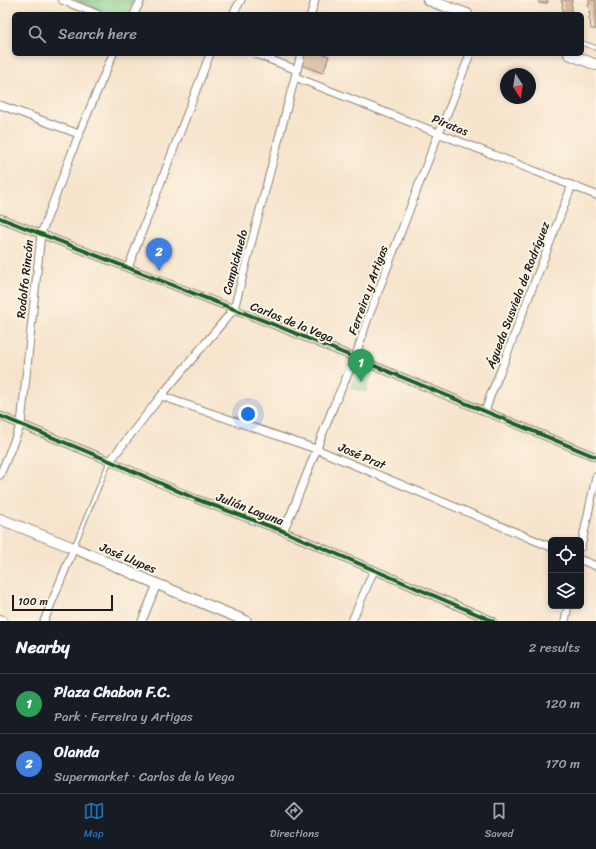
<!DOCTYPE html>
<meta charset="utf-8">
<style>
:root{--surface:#171b24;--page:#20242c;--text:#f1f3f6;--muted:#9ea1a6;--line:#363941;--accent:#1f6fb2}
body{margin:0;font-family:Sriracha,sans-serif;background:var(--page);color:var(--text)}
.controls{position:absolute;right:12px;bottom:12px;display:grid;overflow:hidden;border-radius:6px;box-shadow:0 2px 6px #0003}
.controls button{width:36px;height:36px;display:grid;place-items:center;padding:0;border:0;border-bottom:1px solid var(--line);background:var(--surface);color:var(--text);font:20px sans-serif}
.compass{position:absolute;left:500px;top:68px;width:36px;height:36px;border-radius:50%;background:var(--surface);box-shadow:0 2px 6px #0003;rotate:168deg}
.scale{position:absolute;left:12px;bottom:10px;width:101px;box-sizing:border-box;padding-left:4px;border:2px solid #1c1c1c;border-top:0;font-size:11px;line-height:14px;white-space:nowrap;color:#1c1c1c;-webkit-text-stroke:3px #fcf5e5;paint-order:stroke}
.you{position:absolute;left:248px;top:414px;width:14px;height:14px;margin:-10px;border:3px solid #fff;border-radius:50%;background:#1a73e8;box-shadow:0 0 0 6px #1a73e833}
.badge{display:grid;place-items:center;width:26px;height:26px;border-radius:50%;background:var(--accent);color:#fff;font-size:13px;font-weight:700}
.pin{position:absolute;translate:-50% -33px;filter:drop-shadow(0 1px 2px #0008)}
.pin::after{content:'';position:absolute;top:21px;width:14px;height:12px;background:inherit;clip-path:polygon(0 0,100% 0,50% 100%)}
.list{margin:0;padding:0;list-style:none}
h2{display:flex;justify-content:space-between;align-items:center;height:52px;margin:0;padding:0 16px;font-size:17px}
h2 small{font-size:13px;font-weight:400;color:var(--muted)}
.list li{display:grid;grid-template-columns:26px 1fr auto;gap:12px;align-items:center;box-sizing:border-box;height:60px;padding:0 16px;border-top:1px solid var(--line)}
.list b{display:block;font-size:15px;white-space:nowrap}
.list p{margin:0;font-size:13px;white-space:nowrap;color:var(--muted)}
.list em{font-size:13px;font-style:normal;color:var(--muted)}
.icon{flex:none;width:22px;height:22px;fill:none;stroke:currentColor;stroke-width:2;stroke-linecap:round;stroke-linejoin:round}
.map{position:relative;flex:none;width:596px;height:621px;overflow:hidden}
.search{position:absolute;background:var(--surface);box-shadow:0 2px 6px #0003;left:12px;right:12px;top:12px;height:44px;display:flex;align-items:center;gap:10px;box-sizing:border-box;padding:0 14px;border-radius:6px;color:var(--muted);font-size:15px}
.sheet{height:172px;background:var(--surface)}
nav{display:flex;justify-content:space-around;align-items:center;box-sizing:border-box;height:56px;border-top:1px solid var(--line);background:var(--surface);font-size:11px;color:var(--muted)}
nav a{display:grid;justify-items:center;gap:2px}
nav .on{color:var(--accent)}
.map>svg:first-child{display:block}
</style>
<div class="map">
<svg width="596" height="621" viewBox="0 0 596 621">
<rect width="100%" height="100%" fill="#fcf5e5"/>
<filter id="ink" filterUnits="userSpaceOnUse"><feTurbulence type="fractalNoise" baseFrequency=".025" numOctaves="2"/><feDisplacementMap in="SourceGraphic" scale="8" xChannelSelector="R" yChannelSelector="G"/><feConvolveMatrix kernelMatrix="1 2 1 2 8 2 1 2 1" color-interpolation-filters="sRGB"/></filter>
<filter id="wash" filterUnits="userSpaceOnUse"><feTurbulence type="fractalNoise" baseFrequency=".012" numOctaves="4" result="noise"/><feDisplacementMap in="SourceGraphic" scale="16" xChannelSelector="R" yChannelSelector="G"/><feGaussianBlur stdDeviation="0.9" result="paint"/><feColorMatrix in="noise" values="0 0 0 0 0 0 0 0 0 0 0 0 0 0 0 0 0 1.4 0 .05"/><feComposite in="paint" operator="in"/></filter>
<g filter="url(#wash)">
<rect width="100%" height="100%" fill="#f7e4cc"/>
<g fill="#82cf8d" stroke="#4f7654">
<path d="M76 0H133C131 4 129 13 125 14 116 18 86 4 76 0Z"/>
<polygon points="357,371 371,377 365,392 351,387"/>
</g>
<g id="blocks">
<g fill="#d2aa8e">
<rect x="539" y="0" width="8" height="3"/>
<polygon points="561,0 572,0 572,2 571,2 572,8 571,8 572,14 562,14 562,11 563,11 563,8 562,8 562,5 563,5"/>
<polygon points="589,0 596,0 596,29 591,29 590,20 589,20 589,17 590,16 590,14 589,14 589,11 590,11 588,4 590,4"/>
<polygon points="305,54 323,54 329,56 323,73 301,65"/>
</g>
</g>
</g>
<g filter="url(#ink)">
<use href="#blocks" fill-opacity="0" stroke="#8a8074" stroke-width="1"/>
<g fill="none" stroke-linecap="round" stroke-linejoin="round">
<defs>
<g id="lane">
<polyline points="582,43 596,48"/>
<polyline points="74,547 107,467 110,461"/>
</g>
<g id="street">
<polyline points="62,0 97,14"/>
<polyline points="134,14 141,0"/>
<polyline points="233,14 241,0"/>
<polyline points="311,14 315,0"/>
<polyline points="256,54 297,70"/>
<polyline points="295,77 596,195"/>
<polyline points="0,105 79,134"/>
<polyline points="0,218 280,327 596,457"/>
<polyline points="128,268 210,54"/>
<polyline points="161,396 316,449 551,547"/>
<polyline points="485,412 491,394 503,365 531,291 541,266 572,185"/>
<polyline points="0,416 110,461 196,499 283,531 493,621"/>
<polyline points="110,461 161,396 234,309 301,54"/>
<polyline points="0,475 21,424 41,234 79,134 113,54"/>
<polyline points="283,531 291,514 334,405 355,358 367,321 434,145 451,104 470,54"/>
<polyline points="581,547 596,477"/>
<polyline points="581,560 596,566"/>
<polyline points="44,621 74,548"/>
<polyline points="142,621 157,584"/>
<polyline points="352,621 374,570"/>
<polyline points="565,621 568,606"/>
</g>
<g id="secondary">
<polyline points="428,0 467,14"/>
<polyline points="569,54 596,65"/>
<polyline points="0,519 74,548 157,584 246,621"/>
<polyline points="0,620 2,621"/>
</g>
</defs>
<use href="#lane" stroke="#8a8074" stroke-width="5.5"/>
<use href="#street" stroke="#8a8074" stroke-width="9"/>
<use href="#secondary" stroke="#8a8074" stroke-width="12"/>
<use href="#lane" stroke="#fff" stroke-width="3.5"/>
<use href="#street" stroke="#fff" stroke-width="7"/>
<use href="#secondary" stroke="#fff" stroke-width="10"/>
<defs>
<g id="cycleway">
<polyline points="0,218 280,327 596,457"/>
<polyline points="0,416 110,461 196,499 283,531 493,621"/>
</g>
</defs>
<use href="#cycleway" stroke="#fcf5e5" stroke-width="6"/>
<use href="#cycleway" stroke="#1b5e20" stroke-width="4"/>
</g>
</g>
<g text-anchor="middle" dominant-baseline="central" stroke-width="4" stroke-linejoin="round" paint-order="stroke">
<g font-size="12" fill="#1c1c1c" stroke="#fcf5e5">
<text transform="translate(450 125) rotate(22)">Piratas</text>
<text transform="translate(235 262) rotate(-75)">Campichuelo</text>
<text transform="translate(25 279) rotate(-84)">Rodolfo Rincón</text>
<text transform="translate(368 290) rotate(-70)">Ferreira y Artigas</text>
<text transform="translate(518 295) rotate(-69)">Águeda Susviela de Rodríguez</text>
<text transform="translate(292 322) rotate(22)">Carlos de la Vega</text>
<text transform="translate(362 456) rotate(23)">José Prat</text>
<text transform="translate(250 509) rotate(21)">Julián Laguna</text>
<text transform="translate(128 558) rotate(23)">José Llupes</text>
</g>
</g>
</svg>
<div class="controls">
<button><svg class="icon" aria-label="locate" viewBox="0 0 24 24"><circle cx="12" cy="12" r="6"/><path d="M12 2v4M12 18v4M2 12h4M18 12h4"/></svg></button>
<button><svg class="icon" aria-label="layers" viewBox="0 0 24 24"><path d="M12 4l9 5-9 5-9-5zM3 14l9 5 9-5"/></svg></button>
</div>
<svg class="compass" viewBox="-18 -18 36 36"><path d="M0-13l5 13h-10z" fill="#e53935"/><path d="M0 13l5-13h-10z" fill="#9ea1a6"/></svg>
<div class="scale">100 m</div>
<div class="you"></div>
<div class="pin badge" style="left:361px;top:382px;background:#2e9e5b">1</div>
<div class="pin badge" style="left:159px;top:271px;background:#3f7fe0">2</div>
<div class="search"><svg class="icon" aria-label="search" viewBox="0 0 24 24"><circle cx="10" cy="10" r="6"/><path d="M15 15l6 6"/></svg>Search here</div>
</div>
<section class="sheet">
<h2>Nearby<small>2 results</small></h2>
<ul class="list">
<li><span class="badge" style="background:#2e9e5b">1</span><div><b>Plaza Chabon F.C.</b><p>Park · Ferreira y Artigas</p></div><em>120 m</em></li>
<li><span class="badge" style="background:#3f7fe0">2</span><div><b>Olanda</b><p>Supermarket · Carlos de la Vega</p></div><em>170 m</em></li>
</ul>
</section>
<nav>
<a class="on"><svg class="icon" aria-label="map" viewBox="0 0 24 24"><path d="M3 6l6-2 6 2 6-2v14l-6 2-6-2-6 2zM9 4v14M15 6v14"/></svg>Map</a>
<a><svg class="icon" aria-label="directions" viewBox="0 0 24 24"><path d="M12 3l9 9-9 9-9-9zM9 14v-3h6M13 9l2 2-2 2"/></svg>Directions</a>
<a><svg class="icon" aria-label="saved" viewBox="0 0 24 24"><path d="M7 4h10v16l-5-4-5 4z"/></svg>Saved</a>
</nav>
